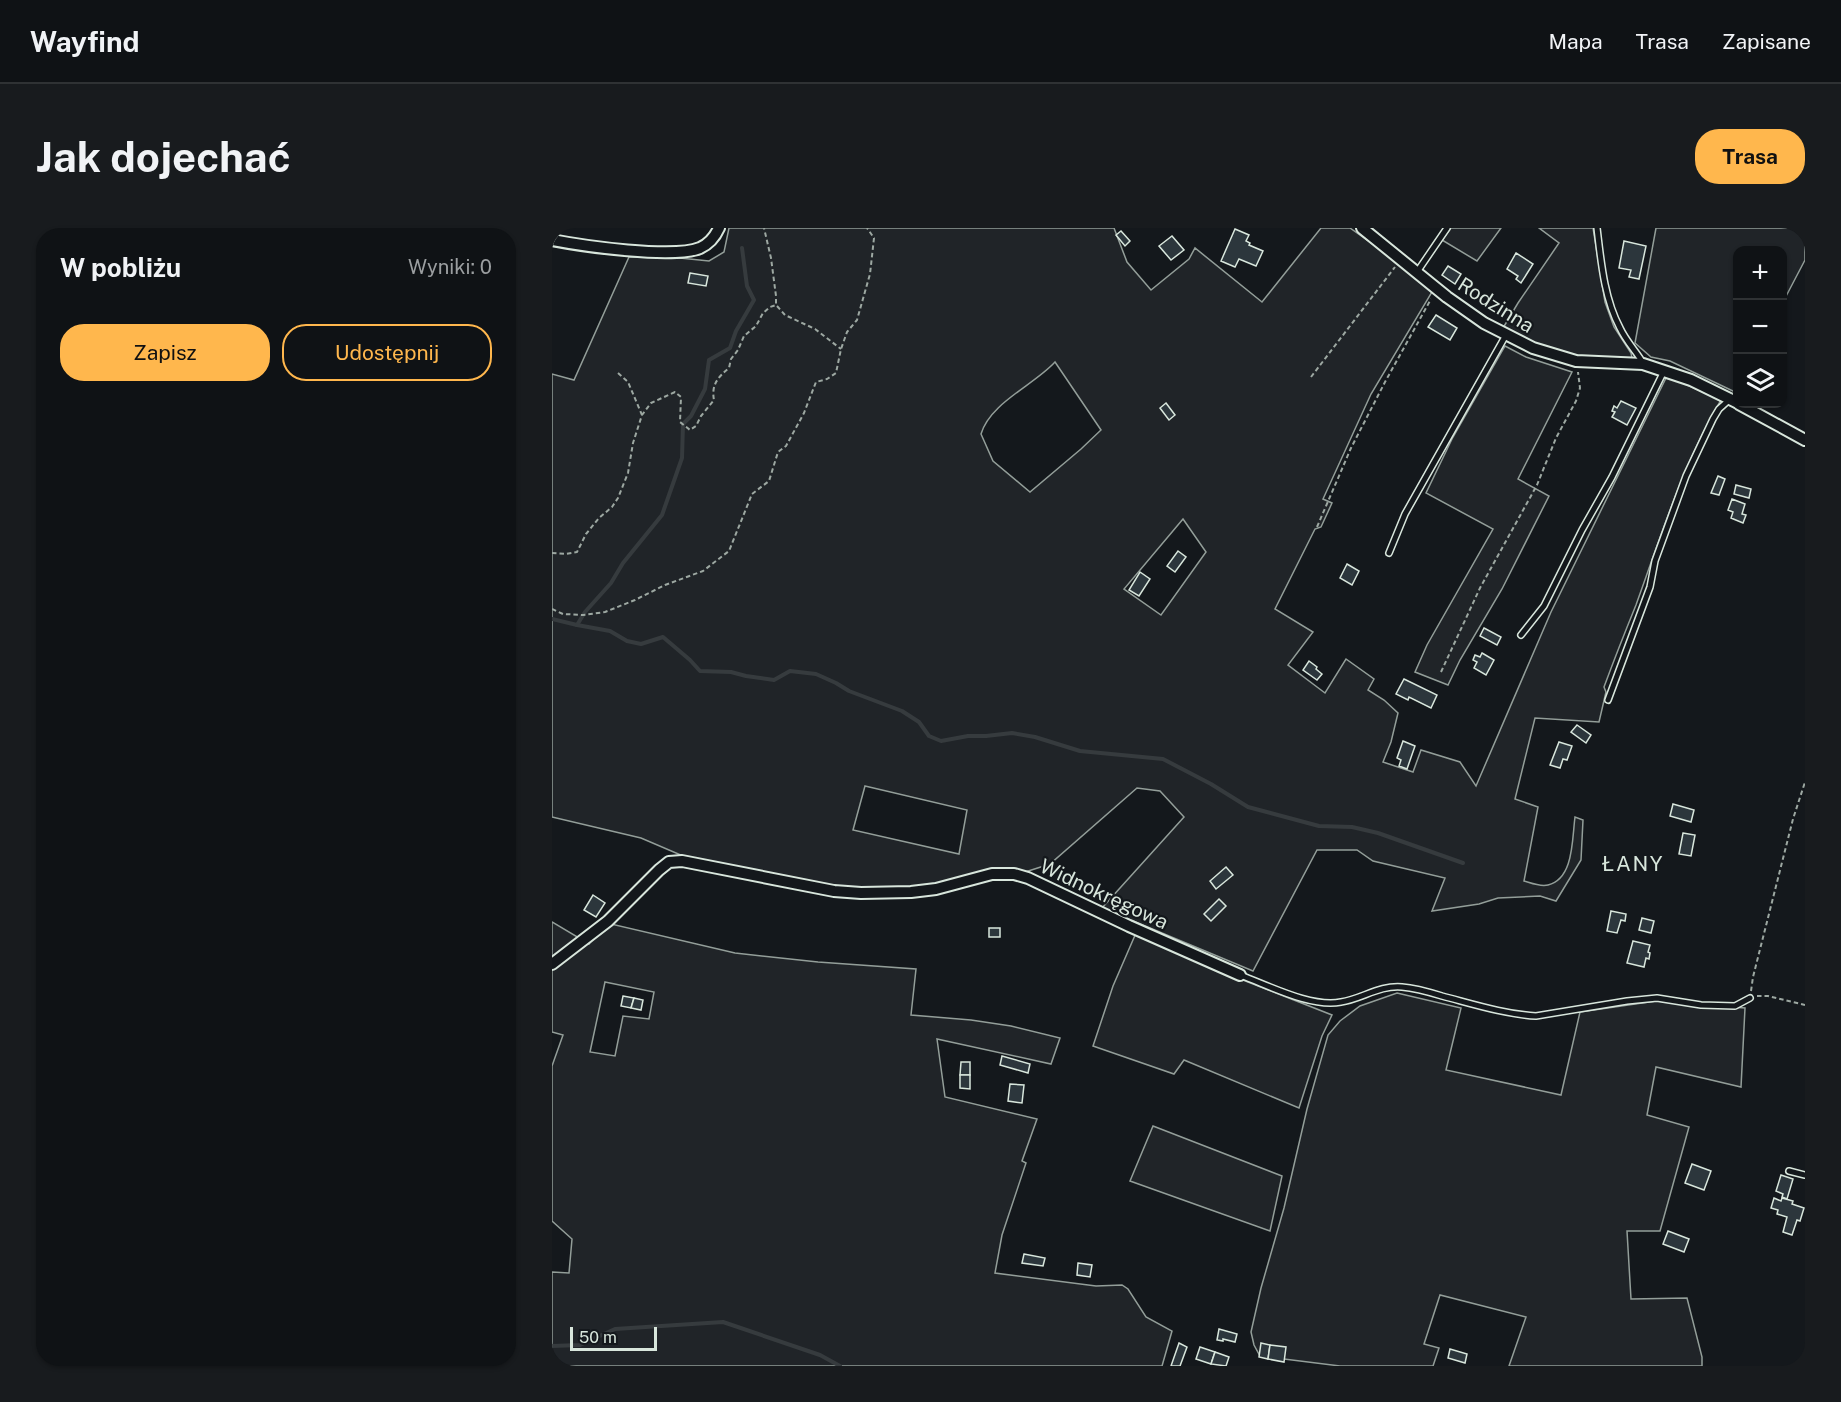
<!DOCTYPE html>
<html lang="pl">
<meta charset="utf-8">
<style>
:root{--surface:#0f1215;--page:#181b1e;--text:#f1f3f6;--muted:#9b9ea0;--line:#2f3234;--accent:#ffb74d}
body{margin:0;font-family:"Public Sans",sans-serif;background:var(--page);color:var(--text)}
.controls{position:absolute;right:18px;top:18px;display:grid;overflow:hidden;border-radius:12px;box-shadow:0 2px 4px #0004}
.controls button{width:54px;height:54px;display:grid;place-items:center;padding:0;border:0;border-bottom:2px solid var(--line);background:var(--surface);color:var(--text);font:30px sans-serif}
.scale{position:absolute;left:18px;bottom:15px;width:87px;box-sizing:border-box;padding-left:6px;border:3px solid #d8e6dc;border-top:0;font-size:16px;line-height:21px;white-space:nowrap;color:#d8e6dc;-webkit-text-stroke:4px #14181c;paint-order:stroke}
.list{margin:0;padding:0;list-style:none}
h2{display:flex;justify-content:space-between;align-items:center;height:78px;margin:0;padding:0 24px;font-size:26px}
h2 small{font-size:20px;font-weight:400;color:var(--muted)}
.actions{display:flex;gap:12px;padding:18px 24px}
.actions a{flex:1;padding:14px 0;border:2px solid var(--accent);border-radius:24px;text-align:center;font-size:21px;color:var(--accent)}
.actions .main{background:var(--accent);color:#111}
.icon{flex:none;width:33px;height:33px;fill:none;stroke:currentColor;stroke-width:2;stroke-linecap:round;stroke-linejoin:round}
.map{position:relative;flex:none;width:1253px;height:1138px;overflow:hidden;border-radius:24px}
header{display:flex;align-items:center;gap:36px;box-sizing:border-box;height:84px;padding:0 30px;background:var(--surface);border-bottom:2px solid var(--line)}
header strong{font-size:28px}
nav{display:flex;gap:33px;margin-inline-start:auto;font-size:21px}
.intro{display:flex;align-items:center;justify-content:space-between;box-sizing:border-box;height:144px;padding:0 36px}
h1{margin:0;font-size:42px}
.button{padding:15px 27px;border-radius:24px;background:var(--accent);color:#111;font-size:21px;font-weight:700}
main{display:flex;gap:36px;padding:0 36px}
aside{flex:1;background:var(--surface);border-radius:24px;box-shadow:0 2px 4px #0004}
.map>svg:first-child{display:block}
</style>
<header>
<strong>Wayfind</strong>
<nav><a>Mapa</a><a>Trasa</a><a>Zapisane</a></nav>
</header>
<div class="intro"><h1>Jak dojechać</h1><a class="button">Trasa</a></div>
<main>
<aside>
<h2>W pobliżu<small>Wyniki: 0</small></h2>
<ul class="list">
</ul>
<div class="actions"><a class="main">Zapisz</a><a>Udostępnij</a></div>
</aside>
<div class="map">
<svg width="1253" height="1138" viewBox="0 0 1253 1138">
<rect width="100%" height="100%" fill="#14181c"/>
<g fill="#202428" stroke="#939e99" stroke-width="1.5" fill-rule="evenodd">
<path d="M177 0H562L575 34 599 62 637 31 643 20 710 74 769 0H798L836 27 880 64 819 166 771 271 780 275 769 299 763 301 723 381 761 404 736 437 773 465 794 431 822 451 816 462 832 472 846 485 839 514 831 534 861 544 869 522 908 534 924 558 999 384 1115 148 1169 172C1131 236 1109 308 1084 377 1073 404 1062 432 1052 459L1054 464 1047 494 983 490 963 571 986 579 972 653C979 655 988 659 996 657 1022 651 1020 611 1023 589L1031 592 1029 632 1004 673 988 668 946 670 927 676 880 683 893 650 821 633 805 622H765L701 743 550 680 632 589 608 563 585 560 498 636 467 646 368 660H289L145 634 89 610 0 589V146L22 152 77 29H118L157 33 172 24ZM503 134 549 202 529 221 478 264 441 233 429 206C438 175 482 157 503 134ZM631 291 654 324 609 387 572 361ZM313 558 415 582 407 626 301 602Z"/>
<polygon points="899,0 949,0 925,33 890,12"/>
<path d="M987 0H1041L1053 74 1062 99 1079 125 1080 130 1077 132C1043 130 1008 128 976 114 968 110 960 105 951 100L966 75 1007 15Z"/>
<polygon points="1104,0 1253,0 1253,32 1231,74 1230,22 1186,22 1186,159 1183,164 1118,133 1099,129 1083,115"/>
<polygon points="953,118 974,129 1020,144 966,251 997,268 950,361 908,432 896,457 863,444 875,417 941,301 874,265 900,211"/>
<path d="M0 694 37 716 55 695 183 725 266 734 364 741 359 787 419 792 459 798 508 810 499 836 385 811 393 869 485 891 470 933 474 935 450 1007 443 1045 544 1058 570 1057 576 1061 594 1089 620 1103 610 1138H0V1044L17 1045 20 1011 0 993V838L11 807 0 804V742L3 739 0 738ZM53 754 102 764 97 791 71 788 63 828 38 824Z"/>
<polygon points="584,705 673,745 780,787 770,808 747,880 632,832 622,846 541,818 561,758"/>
<polygon points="845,765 909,780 894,842 1009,867 1028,784 1104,773 1193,780 1189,859 1104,839 1095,887 1137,899 1108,1003 1075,1003 1079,1071 1135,1070 1150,1129 1150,1138 957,1138 974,1089 888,1067 872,1116 887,1120 881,1138 788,1138 708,1128 702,1117 699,1104 709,1060 732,980 755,881 776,807 788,793 808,778"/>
<polygon points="601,898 730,948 718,1003 578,953"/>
</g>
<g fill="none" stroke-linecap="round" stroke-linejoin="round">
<g stroke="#363b3e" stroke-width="4">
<polyline points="0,391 25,397 33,384 59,355 71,335 110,287 130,230 131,196 139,188 153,161 157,132 178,120 184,103 202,72 195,58 190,20"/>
<polyline points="25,397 58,403 75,413 89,416 111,409 138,432 148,443 179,444 194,448 222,452 238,443 264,446 284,455 297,463 350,483 367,494 377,508 389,513 416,508 434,508 460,505 483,509 528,523 611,531 659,556 696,579 767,598 800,599 826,605 911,635"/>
<polyline points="0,1118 28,1117 63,1101 171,1094 268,1127 288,1138"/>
</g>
</g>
<g fill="#2c363c" stroke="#d8e6dc" stroke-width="1.5">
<polygon points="683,1 697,7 694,13 698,15 697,17 711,23 704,38 687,31 683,39 669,33"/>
<polygon points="569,3 578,13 573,18 564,7"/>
<polygon points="620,8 632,22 619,32 607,18"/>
<polygon points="1072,13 1094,18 1087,51 1077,49 1079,42 1067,40"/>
<polygon points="964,25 981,36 969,55 964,51 966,48 955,41"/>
<polygon points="896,38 909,46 903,56 890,47"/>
<polygon points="138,45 156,48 154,58 136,55"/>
<polygon points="884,87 905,100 898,112 876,99"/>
<polygon points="1069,173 1084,180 1075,197 1060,189 1063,184 1060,183 1062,178 1065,180"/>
<polygon points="614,175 623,187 617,192 608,180"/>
<polygon points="1166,248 1173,251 1167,267 1159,265"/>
<polygon points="1184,257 1199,261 1197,270 1182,266"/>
<polygon points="1180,271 1193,276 1190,286 1194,287 1191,295 1179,290 1181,284 1176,282"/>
<polygon points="626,323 634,329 623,344 615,338"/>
<polygon points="795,336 807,343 800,357 788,350"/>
<polygon points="588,344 598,351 587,368 577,362"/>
<polygon points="932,400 949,409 945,417 928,408"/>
<polygon points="930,425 942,432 934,447 922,440 925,434 921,432 923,427 928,429"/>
<polygon points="757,433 765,439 764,441 770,446 765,452 751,442"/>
<polygon points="852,451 885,467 879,480 857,469 856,472 844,466"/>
<polygon points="1025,497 1039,507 1034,515 1019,504"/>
<polygon points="851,513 863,518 855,541 847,538 849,532 845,530"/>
<polygon points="1007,514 1020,518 1015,532 1011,531 1008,540 998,537"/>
<polygon points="1121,576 1142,582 1139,594 1118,588"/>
<polygon points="1131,605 1143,607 1139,628 1127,626"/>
<polygon points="674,639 681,647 664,661 658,653"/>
<polygon points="41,667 53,675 44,689 32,682"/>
<polygon points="667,671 674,678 659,693 652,686"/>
<polygon points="1059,683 1074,686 1073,693 1069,692 1065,705 1055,703"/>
<polygon points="1090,690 1102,693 1099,705 1087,702"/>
<rect x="437" y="700" width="11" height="9"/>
<polygon points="1081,713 1098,717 1096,724 1098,725 1097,731 1094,730 1092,739 1075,735"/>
<polygon points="71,768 82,770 79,780 69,778"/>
<polygon points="82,770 91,772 89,782 79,780"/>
<polygon points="450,828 478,836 476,845 448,837"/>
<polygon points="409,834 418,834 418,847 408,847"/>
<polygon points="408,847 418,847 418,861 408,860"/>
<polygon points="458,856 472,857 470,875 456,873"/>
<polygon points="1140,936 1159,943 1152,962 1133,955"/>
<polygon points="1229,947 1241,951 1235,971 1230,969 1231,966 1224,963"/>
<polygon points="1222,970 1229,973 1230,970 1241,973 1240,976 1252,980 1248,993 1245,992 1240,1007 1231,1004 1235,989 1225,986 1226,982 1219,980"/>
<polygon points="1116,1003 1137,1011 1132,1024 1111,1016"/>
<polygon points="472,1026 493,1030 491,1038 470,1035"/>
<polygon points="526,1035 540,1037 538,1049 525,1047"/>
<polygon points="667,1101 685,1106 683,1114 671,1111 671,1113 665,1112"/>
<polygon points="627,1115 635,1119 628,1138 619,1138"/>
<polygon points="709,1115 718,1117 716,1131 707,1129"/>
<polygon points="718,1117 734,1119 732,1134 716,1131"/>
<polygon points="648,1119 663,1124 659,1136 644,1131"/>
<polygon points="898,1121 915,1126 913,1135 896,1130"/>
<polygon points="663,1124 677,1129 674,1138 659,1136"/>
</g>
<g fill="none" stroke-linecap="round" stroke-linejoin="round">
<defs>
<g id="service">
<path d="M1045 0C1049 33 1052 70 1068 100 1074 113 1084 123 1091 135"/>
<polyline points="865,44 895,0"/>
<polyline points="837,325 853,286 954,107"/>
<polyline points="969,407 992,378 1030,302 1060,249 1112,143"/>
<polyline points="1056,472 1098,359 1103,333 1134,248 1161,191 1167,181 1177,172"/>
<path d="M688 747C716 757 759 780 789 774 810 771 827 757 850 759 863 760 877 764 890 768 921 776 952 786 984 788L1075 773 1105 770 1149 777 1183 778 1198 770"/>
<polyline points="1237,943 1253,947"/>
</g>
<g id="minor">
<polyline points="810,0 895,69 932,95 981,120 1024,133 1091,136 1139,152 1186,175"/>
<path d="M0 12C31 18 121 31 148 20 157 16 163 9 167 0"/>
<polyline points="1187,176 1253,212"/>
<polyline points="0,736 56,693 107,642 117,634 130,633 282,663 309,665 359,664 384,661 440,646 462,646 476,650 577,698 688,747"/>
</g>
</defs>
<use href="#service" stroke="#d8e6dc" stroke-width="8"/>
<use href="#minor" stroke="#d8e6dc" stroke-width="14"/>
<g stroke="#9da8a2" stroke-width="2" stroke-dasharray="4.5 3" stroke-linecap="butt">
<polyline points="225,78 233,87 263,101 289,121"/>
<polyline points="66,145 76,154 90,187"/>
<polyline points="759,149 843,39"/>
<polyline points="765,299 799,220 833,154 879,71"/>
<path d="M0 325 14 326 25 324 34 306 47 290 60 279 66 270 76 245 81 215 90 187 99 175 123 164 129 169 128 194 138 202 144 198 149 188 162 172C159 157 166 149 177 140L179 131 186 122 192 108 204 98 211 85 218 79 224 77V68L219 30 212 0"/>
<polyline points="0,381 11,386 31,387 53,384 83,372 113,357 151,343 177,323 200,266 217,253 226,224 234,218 252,185 264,154 275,151 284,145 289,121 295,104 305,92 318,46 322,10 315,0"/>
<polyline points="889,444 928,360 985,257 1004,210 1024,173 1028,160 1026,144"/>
<polyline points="1199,763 1201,749 1241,591 1253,554"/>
<polyline points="1205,768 1216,768 1253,777"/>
</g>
<use href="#service" stroke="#14181c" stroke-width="5"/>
<use href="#minor" stroke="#14181c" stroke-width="10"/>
</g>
<g text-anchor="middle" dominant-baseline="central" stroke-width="4.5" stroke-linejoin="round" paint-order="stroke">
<g font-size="20" fill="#d8e6dc" stroke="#14181c">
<text transform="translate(944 77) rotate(32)">Rodzinna</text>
<text transform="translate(552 666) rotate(25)">Widnokręgowa</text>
</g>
<g font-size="21" letter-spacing="1.5" fill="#d8e6dc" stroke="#14181c">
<text x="1081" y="635">ŁANY</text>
</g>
</g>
</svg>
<div class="controls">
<button>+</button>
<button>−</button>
<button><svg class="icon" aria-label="layers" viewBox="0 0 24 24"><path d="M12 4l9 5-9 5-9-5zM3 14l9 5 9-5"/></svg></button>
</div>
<div class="scale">50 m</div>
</div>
</main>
